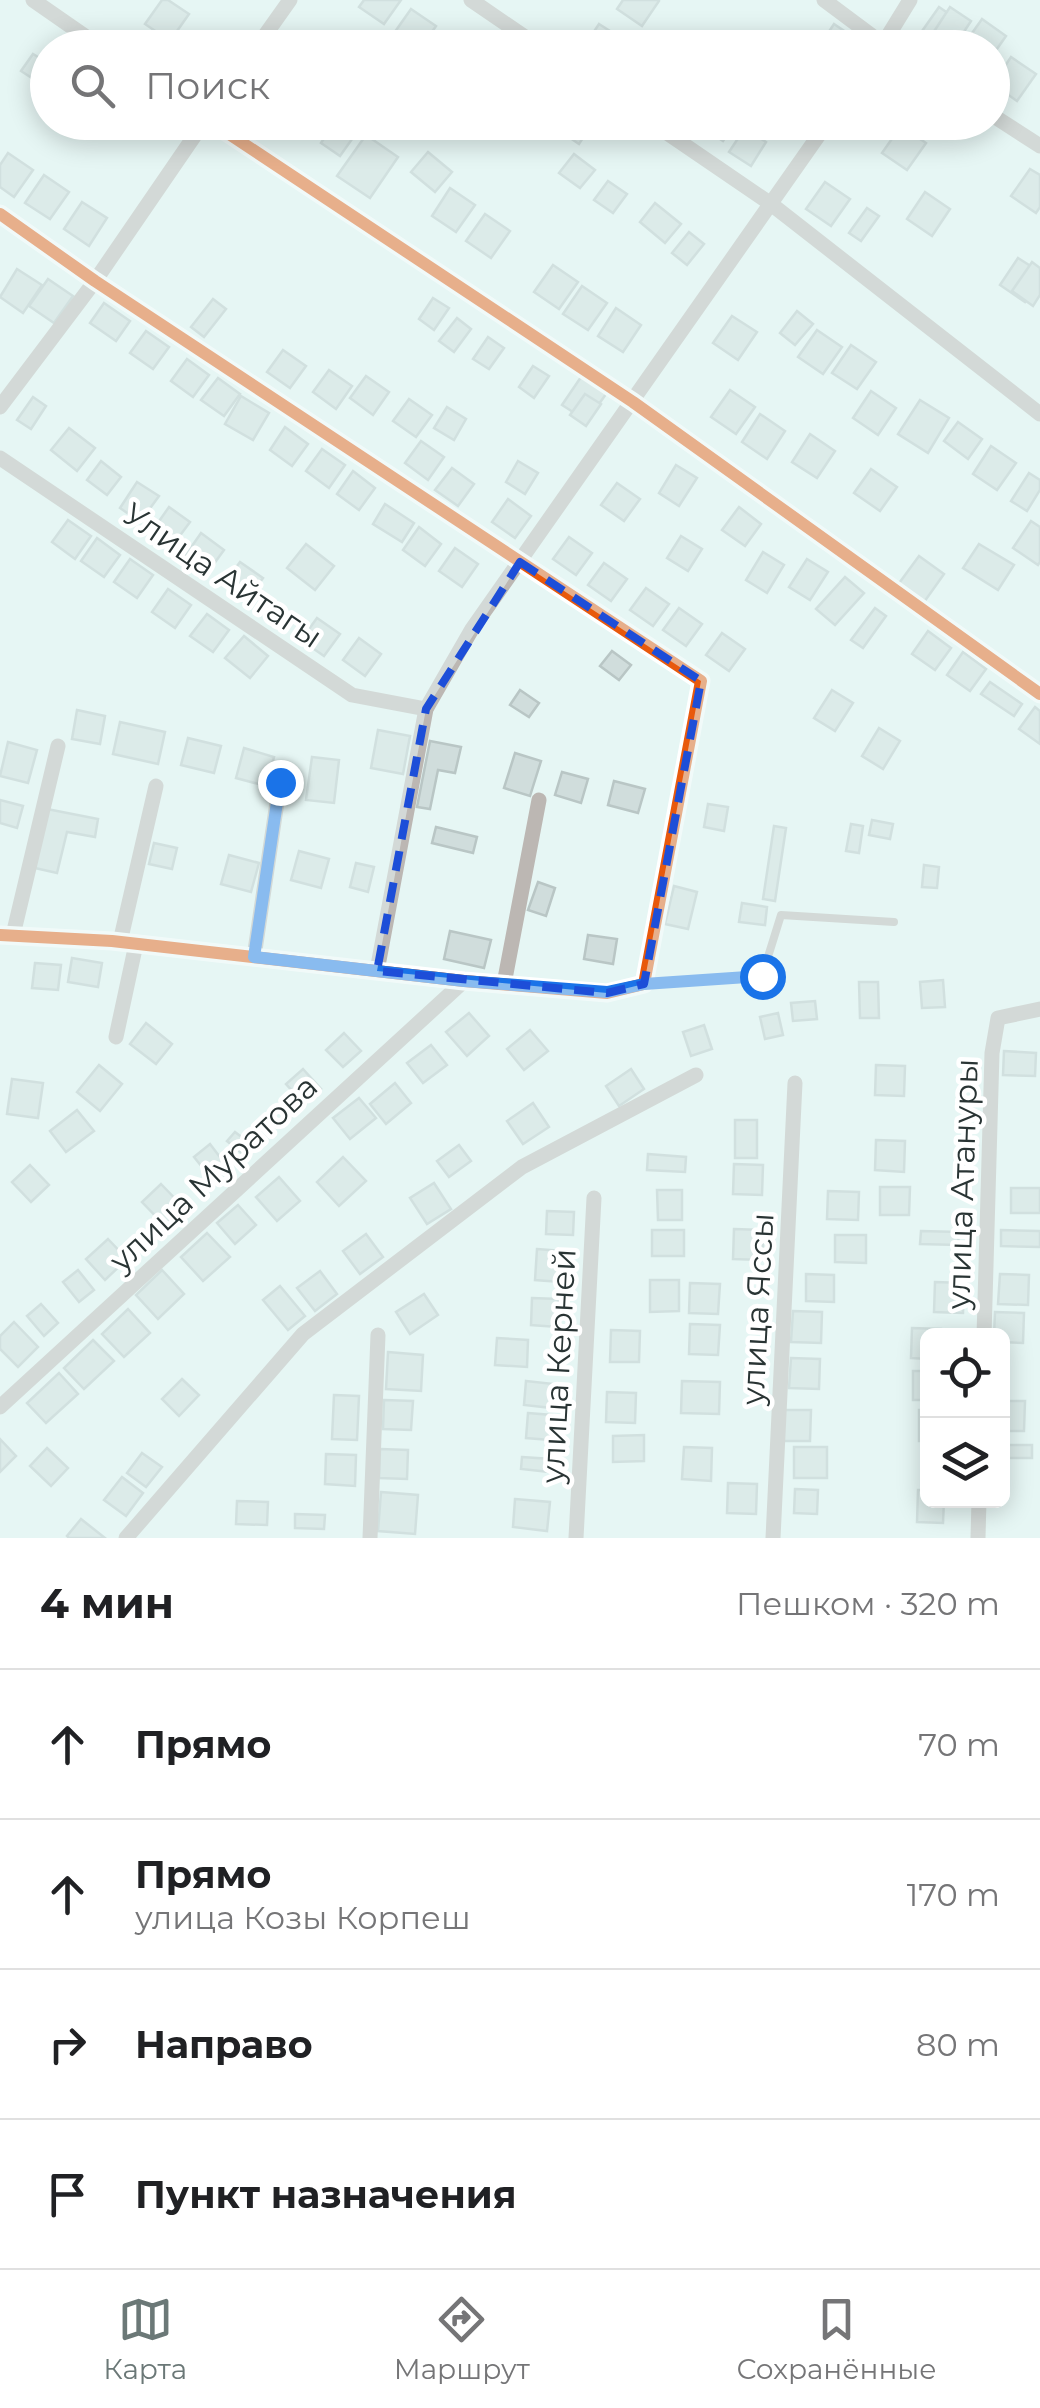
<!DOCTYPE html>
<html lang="ru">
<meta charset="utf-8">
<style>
:root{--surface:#fff;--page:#f6f6f6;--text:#202124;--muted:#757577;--line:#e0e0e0;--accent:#6b7877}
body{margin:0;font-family:Montserrat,sans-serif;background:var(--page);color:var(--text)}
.controls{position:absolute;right:30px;bottom:30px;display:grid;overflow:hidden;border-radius:15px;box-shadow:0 5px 25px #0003}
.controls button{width:90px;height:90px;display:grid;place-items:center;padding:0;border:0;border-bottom:2px solid var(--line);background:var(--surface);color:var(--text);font:50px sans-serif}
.stop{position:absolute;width:30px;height:30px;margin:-22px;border:8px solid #1a73e8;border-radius:50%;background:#fff}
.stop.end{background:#1a73e8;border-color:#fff;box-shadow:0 2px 10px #0008}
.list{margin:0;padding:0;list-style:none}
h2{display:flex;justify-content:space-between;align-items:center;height:130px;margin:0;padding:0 40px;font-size:42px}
h2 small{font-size:32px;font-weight:400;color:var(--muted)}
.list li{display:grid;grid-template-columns:65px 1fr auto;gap:30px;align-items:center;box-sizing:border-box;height:150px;padding:0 40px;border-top:2px solid var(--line)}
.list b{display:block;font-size:38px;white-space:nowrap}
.list p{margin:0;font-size:32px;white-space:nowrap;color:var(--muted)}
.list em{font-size:32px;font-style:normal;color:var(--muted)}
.icon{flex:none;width:55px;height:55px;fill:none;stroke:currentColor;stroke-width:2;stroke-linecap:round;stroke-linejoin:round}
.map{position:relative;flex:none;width:1040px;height:1538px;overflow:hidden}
.search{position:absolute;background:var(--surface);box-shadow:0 5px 25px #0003;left:30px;right:30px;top:30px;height:110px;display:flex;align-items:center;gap:25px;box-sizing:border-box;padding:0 35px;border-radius:55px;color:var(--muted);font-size:38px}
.sheet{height:730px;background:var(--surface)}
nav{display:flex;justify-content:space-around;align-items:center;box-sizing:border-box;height:140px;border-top:2px solid var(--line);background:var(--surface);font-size:28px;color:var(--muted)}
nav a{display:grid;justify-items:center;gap:5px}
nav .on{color:var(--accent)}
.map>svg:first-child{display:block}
</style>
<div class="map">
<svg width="1040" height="1538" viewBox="0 0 1040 1538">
<rect width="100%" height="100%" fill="#e6f6f4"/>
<g fill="#d0dddc" stroke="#b9c6c5" stroke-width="2.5">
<polygon points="162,0 168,0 189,14 170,41 145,24"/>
<polygon points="364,0 401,0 384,24 359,7"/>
<polygon points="623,0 658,0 659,1 642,26 617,9"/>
<polygon points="939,7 964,24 948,48 940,48 920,34"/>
<polygon points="950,7 971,21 954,47 933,33"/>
<polygon points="411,9 436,26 421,48 409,48 392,36"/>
<polygon points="982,19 1006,36 992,56 992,48 963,46"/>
<polygon points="599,24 624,40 619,48 583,48"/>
<polygon points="834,24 859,41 855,48 818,48"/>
<polygon points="33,54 48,63 48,74 41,84 21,71"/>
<polygon points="1011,57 1036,74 1017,101 993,84"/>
<polygon points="557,122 593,122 579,144 554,127"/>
<polygon points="700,122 736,122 723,141 699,125"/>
<polygon points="333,125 352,139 340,156 321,143"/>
<polygon points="901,126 926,143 907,170 882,153"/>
<polygon points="745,128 766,142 751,166 729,152"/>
<polygon points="366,135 398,157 370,198 337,176"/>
<polygon points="428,152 452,172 435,192 411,172"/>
<polygon points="8,153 33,170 14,197 0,187 0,165"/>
<polygon points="574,154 595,170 580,188 559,173"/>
<polygon points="1030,169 1040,175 1040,207 1036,213 1011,196"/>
<polygon points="44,175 69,192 50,219 25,203"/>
<polygon points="608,181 627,194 613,213 594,200"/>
<polygon points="825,182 850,199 831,226 806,209"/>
<polygon points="450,188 475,205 456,232 432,216"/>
<polygon points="925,192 950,209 932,236 907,219"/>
<polygon points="82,202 107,218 89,246 64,229"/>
<polygon points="655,203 681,224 665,243 640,222"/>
<polygon points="867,208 879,216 861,241 849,233"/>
<polygon points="485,214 510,231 491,258 466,241"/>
<polygon points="689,232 704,244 687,265 672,253"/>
<polygon points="1018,258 1040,272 1040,279 1025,302 1000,285"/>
<polygon points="1032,262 1040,268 1040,295 1033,306 1012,291"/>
<polygon points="553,265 578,282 559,309 534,292"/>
<polygon points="17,269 42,285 23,313 0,297"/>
<polygon points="48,279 73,296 54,323 29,306"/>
<polygon points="582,286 607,303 588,330 563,314"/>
<polygon points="433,298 449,308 434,330 419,319"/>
<polygon points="213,299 226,309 204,337 191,327"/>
<polygon points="104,303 130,321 116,341 90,323"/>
<polygon points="616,308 641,325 623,352 598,336"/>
<polygon points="797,311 813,324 795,345 780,333"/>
<polygon points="732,316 757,332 738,360 713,343"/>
<polygon points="457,318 471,329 454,352 439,341"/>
<polygon points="817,330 842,347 823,374 798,357"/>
<polygon points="146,331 169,347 153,369 130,353"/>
<polygon points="488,337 504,348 489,369 473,359"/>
<polygon points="851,345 876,362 857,389 832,373"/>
<polygon points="283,350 306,366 290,388 267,372"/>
<polygon points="187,359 209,375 193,397 171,381"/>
<polygon points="533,366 549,376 534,398 519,387"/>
<polygon points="329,370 352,386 336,409 313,392"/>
<polygon points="366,376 389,392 373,415 350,398"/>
<polygon points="581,377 606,394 587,421 562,405"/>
<polygon points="218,378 240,394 224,416 201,400"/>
<polygon points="730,390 755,407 736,434 711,417"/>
<polygon points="871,391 896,408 878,435 853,418"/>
<polygon points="585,394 601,404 586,426 570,415"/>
<polygon points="241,396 269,413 253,440 225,424"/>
<polygon points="33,397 46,406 31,429 17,420"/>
<polygon points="409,399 432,415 416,437 393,421"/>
<polygon points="920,400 949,418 928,453 898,434"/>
<polygon points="447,407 466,419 454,440 434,428"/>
<polygon points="760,414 785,431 767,459 742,442"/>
<polygon points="958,422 982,439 968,459 944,441"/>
<polygon points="285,427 308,444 292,466 270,450"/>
<polygon points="69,428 95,448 77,471 51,450"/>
<polygon points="810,434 835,451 817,478 792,462"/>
<polygon points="421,441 444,457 428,480 405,463"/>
<polygon points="991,446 1016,463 997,490 973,474"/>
<polygon points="322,449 345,465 329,488 306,471"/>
<polygon points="101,461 121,477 107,495 87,480"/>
<polygon points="518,461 538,473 525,494 506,482"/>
<polygon points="676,465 697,478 679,506 659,493"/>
<polygon points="452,468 474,484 458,506 435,490"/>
<polygon points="871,469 897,487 880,511 854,493"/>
<polygon points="353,471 375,488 359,510 337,494"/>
<polygon points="1029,473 1040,480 1040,490 1027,511 1011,501"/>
<polygon points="137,482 159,496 140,522 120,508"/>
<polygon points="617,483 640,499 624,521 601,505"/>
<polygon points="508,499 531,516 515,538 492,522"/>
<polygon points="385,504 414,523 402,542 373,524"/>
<polygon points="169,507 190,522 170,549 150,534"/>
<polygon points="739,507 761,524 745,546 722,530"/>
<polygon points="68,520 91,536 75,559 52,542"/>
<polygon points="1031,521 1040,527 1040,562 1038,565 1013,548"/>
<polygon points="419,527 441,544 425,566 403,550"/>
<polygon points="201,533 224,550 208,572 185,556"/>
<polygon points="681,536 702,549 688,571 667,558"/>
<polygon points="569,537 592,553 576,575 553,559"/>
<polygon points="97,538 120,555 104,577 81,561"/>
<polygon points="306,544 334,566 315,590 287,568"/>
<polygon points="979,544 1014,565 998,590 963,568"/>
<polygon points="455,548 478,564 462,587 439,571"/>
<polygon points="763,552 784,565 767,593 746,580"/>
<polygon points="919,556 944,574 922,605 897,586"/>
<polygon points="130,559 153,575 137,598 114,582"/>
<polygon points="807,559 828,572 810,600 789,587"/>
<polygon points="240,562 263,578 247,600 224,584"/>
<polygon points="604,563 627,579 611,601 588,585"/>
<polygon points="845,577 864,593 835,625 816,609"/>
<polygon points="646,588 669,604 653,626 630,610"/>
<polygon points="168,589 191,605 175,628 152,612"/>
<polygon points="679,608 702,624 686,646 663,630"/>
<polygon points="875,608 886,616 863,648 851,640"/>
<polygon points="207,614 229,630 213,652 190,636"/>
<polygon points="317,618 340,634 324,656 301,640"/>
<polygon points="928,631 951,648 935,670 912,654"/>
<polygon points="722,633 745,649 729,671 706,655"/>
<polygon points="244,636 268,656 250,678 225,658"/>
<polygon points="359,638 381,654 365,676 343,660"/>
<polygon points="612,651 631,665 619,680 600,666"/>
<polygon points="963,652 986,669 970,691 947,675"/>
<polygon points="990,682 1022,704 1014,716 981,694"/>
<polygon points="520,690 539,703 529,717 510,705"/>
<polygon points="832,690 853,703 835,731 814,718"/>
<polygon points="1035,707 1040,711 1040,744 1019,729"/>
<polygon points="77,710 105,716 100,744 72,739"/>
<polygon points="120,722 165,732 158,764 113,754"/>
<polygon points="879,728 900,741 883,769 862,756"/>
<polygon points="378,730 410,736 403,774 371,768"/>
<polygon points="188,738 221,746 214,773 181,765"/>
<polygon points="430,741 461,747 455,773 438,770 430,809 417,807"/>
<polygon points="8,742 37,750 28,783 0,776"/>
<polygon points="244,748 274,757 266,786 236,778"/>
<polygon points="515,753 541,761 530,796 504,788"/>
<polygon points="312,757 339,760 334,803 306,800"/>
<polygon points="562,772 588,779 581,803 555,795"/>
<polygon points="614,781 645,789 638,813 608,805"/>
<polygon points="0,800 23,806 17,828 0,823"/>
<polygon points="708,804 728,807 724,831 704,827"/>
<polygon points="47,809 98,819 95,837 67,832 57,873 35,868"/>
<polygon points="872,820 893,824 890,839 869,835"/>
<polygon points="851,824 863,826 859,853 846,851"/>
<polygon points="774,826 786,828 775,901 763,899"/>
<polygon points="436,827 477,837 473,853 432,843"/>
<polygon points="154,843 177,848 172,869 149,864"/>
<polygon points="299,851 329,859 321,888 291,880"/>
<polygon points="229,855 259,863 251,892 221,884"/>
<polygon points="356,863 374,867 368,892 350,887"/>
<polygon points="924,865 939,867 937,888 922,887"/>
<polygon points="538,882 555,888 546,916 528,910"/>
<polygon points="674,886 697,892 688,929 665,924"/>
<polygon points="742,903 767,907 765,925 739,922"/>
<polygon points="450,931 491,940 484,968 444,959"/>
<polygon points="588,935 617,939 613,964 584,959"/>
<polygon points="72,958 102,963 98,987 68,982"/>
<polygon points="35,963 61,965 58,990 32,988"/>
<polygon points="943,980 945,1007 922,1008 920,982"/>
<polygon points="859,982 878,982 879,1018 860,1018"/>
<polygon points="815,1001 817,1019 793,1021 791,1003"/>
<polygon points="469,1013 489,1036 467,1056 446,1032"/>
<polygon points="778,1013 783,1035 765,1039 760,1017"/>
<polygon points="146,1023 172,1044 156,1064 130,1044"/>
<polygon points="704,1025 712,1049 691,1056 683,1032"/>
<polygon points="530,1030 548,1051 524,1070 507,1049"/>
<polygon points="344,1033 361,1051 343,1067 326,1050"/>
<polygon points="431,1045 447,1065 423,1083 407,1063"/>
<polygon points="1004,1051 1036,1053 1035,1076 1003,1075"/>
<polygon points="99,1065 122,1084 100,1111 77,1092"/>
<polygon points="876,1065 905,1066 904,1096 875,1095"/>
<polygon points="303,1069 321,1089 304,1104 286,1084"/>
<polygon points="631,1069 644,1089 619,1106 606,1086"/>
<polygon points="12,1079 43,1083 38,1118 7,1114"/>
<polygon points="395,1083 411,1103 386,1124 370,1104"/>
<polygon points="359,1098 376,1118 350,1139 333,1118"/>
<polygon points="533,1103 549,1127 523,1144 507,1121"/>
<polygon points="77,1110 94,1131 66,1152 50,1131"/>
<rect x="735" y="1120" width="22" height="38"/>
<polygon points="235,1132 252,1145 244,1155 227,1141"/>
<polygon points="876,1140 905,1141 904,1172 875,1170"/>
<polygon points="210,1144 226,1165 210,1177 194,1157"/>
<polygon points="459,1145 471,1161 449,1177 437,1161"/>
<polygon points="648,1154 686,1157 685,1172 647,1170"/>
<polygon points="343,1157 366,1181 339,1206 317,1182"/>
<polygon points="734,1164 763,1165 762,1195 733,1194"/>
<polygon points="30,1165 49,1185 31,1202 12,1182"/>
<polygon points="279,1177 300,1201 277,1221 256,1197"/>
<polygon points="434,1183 451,1209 427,1224 410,1198"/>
<polygon points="161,1184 186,1210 167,1228 142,1202"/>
<polygon points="880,1187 910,1187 909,1215 880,1215"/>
<rect x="1011" y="1188" width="29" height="25"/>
<polygon points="657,1190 682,1190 682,1220 658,1220"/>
<polygon points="828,1191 859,1192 858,1220 827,1219"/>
<polygon points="238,1205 256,1225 235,1244 217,1223"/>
<polygon points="547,1211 574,1212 573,1235 546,1234"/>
<polygon points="734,1229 764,1230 762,1260 733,1259"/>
<rect x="652" y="1230" width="32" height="26"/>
<polygon points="1001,1230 1040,1231 1040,1247 1001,1246"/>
<polygon points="921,1231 959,1232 958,1245 920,1244"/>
<polygon points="207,1233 230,1257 203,1281 181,1257"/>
<polygon points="366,1234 383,1257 360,1274 343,1251"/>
<polygon points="835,1235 866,1235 866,1263 835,1262"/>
<polygon points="108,1239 127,1259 105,1280 86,1259"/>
<polygon points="537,1249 562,1251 560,1282 535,1280"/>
<polygon points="78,1270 94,1290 79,1302 63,1282"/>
<polygon points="162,1270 184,1294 158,1319 136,1295"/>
<polygon points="320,1271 337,1294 315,1311 297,1288"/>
<polygon points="806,1274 834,1275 834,1302 806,1301"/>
<polygon points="1000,1274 1029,1275 1028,1305 998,1304"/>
<polygon points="650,1280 679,1280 679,1311 650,1312"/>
<polygon points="935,1282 964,1283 963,1313 934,1312"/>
<polygon points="690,1283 720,1284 718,1314 689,1313"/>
<polygon points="280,1286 305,1316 288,1330 263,1300"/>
<polygon points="424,1294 438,1315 410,1334 396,1312"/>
<polygon points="532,1298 558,1299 557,1327 531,1325"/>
<polygon points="41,1304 58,1323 44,1336 27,1316"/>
<polygon points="128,1309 150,1333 124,1357 102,1334"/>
<polygon points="793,1311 822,1312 821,1343 791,1342"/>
<polygon points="995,1312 1024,1313 1023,1343 1002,1342 1002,1336 994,1336"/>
<polygon points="14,1322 38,1347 18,1367 0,1349 0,1336"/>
<polygon points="690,1324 720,1325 718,1355 689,1354"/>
<polygon points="912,1328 941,1329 941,1336 928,1336 928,1359 911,1358"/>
<polygon points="611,1330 640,1331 639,1362 610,1362"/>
<polygon points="497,1338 528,1340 527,1367 495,1365"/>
<polygon points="93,1340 114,1361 84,1389 64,1368"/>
<polygon points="388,1352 423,1355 421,1391 386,1389"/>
<polygon points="791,1358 820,1359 819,1389 789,1388"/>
<rect x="913" y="1371" width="15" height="29"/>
<polygon points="59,1373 78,1394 46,1423 27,1403"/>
<polygon points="182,1379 199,1395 179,1416 162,1399"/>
<polygon points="526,1381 554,1384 552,1408 524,1405"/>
<polygon points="682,1381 720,1382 719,1414 681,1413"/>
<polygon points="607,1392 636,1393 635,1423 606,1422"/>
<polygon points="334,1395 359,1396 357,1440 332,1439"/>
<polygon points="384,1400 413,1401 411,1430 383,1429"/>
<polygon points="1002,1401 1025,1401 1024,1431 1002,1431"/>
<polygon points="784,1410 811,1410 810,1441 783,1441"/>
<rect x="919" y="1410" width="9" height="31"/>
<polygon points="528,1413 552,1415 550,1440 526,1438"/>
<polygon points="644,1435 644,1461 613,1462 613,1436"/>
<polygon points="0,1439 16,1456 0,1472"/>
<rect x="1002" y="1445" width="30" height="13"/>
<polygon points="684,1447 712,1448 711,1481 682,1479"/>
<rect x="794" y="1447" width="33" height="31"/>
<polygon points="47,1448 68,1468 51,1486 30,1466"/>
<polygon points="380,1449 408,1450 407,1479 379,1478"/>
<polygon points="142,1453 162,1467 146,1487 127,1473"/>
<polygon points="326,1454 356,1455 355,1486 325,1484"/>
<polygon points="522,1457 551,1459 550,1472 521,1469"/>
<polygon points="122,1477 143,1493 126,1516 104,1500"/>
<polygon points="728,1483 757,1484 756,1514 727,1513"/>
<polygon points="795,1489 818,1490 817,1514 794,1513"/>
<polygon points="918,1490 928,1490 928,1500 944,1500 943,1523 917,1522"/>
<polygon points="381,1492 418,1495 415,1534 378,1531"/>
<polygon points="515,1499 550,1502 547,1531 513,1527"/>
<polygon points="237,1501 268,1502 267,1525 236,1524"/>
<polygon points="295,1514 325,1515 324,1529 295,1528"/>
<polygon points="81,1519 105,1538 69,1538 67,1536"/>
</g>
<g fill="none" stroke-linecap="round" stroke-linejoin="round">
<polyline stroke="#bcb7b3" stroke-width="8" points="644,984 762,976 781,915 894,922"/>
<g stroke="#bcb7b3" stroke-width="15">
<polyline points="33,0 102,48"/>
<polyline points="471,0 541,48"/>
<polyline points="824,0 883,44 880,48"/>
<polyline points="256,48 290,0"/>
<polyline points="889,48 883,44 910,0"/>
<polyline points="992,115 1040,146"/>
<polyline points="211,122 633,402 1040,694"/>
<polyline points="651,122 771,204 1040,414"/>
<polyline points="0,214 95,281 701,681 644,984 607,993 464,981 112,941 0,935"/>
<polyline points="0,407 95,281 204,122"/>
<polyline points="0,458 352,695 426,709"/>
<polyline points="13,935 58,746"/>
<polyline points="120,942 156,786"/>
<polyline points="254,957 280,782"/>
<polyline points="377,971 426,709 472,629 828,122"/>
<polyline points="504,984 539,800"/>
<polyline points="116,1037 136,944"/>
<polyline points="984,1336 992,1053 998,1018 1040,1009"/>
<polyline points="0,1407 464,981"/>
<polyline points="126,1538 303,1334 522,1167 696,1075"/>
<polyline points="370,1538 378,1335"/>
<polyline points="576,1538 594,1198"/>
<polyline points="773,1538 795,1083"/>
<polyline points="978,1538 979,1500"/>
</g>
<defs>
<g id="cycleway">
<polyline points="211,122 633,402 1040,694"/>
<polyline points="0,214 95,281 701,681 644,984 607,993 464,981 112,941 0,935"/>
</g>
</defs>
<use href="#cycleway" stroke="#fff" stroke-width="19"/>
<use href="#cycleway" stroke="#e8590c" stroke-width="12"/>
</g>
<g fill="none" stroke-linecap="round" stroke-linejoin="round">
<polyline stroke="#1a73e8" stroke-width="12" points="280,782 254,957 464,981 607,992 644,984 762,976"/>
</g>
<path d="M0 0H1040V1538H0ZM520 562 701 681 644 984 607 993 377 971 426 709Z" fill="#e6f6f4" fill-opacity=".55" fill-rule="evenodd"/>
<path fill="none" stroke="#1d4ed8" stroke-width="8" stroke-dasharray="20 12" stroke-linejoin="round" d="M520 562 701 681 644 984 607 993 377 971 426 709Z"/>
<g text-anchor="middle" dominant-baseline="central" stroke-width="9" stroke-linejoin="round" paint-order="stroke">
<g font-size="32" fill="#293434" stroke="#fff">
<text transform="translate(223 575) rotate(34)">Улица Айтагы</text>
<text transform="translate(213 1173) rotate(-43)">улица Муратова</text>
<text transform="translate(962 1184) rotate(-88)">улица Атануры</text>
<text transform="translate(757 1309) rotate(-87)">улица Яссы</text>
<text transform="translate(558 1366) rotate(-87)">улица Керней</text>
</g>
</g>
</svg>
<div class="controls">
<button><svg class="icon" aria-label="locate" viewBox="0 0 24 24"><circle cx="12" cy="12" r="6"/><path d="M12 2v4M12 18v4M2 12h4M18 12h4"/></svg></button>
<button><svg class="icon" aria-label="layers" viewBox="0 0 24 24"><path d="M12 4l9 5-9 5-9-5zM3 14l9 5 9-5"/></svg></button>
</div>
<div class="stop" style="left:762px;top:976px"></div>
<div class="stop end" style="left:280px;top:782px"></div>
<div class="search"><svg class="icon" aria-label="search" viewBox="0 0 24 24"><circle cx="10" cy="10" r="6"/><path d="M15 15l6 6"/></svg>Поиск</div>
</div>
<section class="sheet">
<h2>4 мин<small>Пешком · 320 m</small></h2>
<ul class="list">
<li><svg class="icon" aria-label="ahead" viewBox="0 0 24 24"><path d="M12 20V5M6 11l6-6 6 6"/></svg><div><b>Прямо</b></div><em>70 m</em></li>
<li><svg class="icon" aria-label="ahead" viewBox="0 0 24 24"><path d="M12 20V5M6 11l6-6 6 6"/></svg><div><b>Прямо</b><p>улица Козы Корпеш</p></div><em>170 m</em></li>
<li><svg class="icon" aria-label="right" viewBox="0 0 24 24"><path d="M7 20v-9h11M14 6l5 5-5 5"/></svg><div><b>Направо</b></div><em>80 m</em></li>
<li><svg class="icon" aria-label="arrive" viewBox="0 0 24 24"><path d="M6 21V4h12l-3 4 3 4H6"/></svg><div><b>Пункт назначения</b></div></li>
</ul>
</section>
<nav>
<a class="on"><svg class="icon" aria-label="map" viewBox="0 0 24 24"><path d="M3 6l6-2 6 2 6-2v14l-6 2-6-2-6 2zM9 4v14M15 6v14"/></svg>Карта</a>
<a><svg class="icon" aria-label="directions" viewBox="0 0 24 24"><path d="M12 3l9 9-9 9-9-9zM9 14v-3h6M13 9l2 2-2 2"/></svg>Маршрут</a>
<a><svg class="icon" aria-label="saved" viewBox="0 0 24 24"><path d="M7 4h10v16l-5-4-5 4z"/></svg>Сохранённые</a>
</nav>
